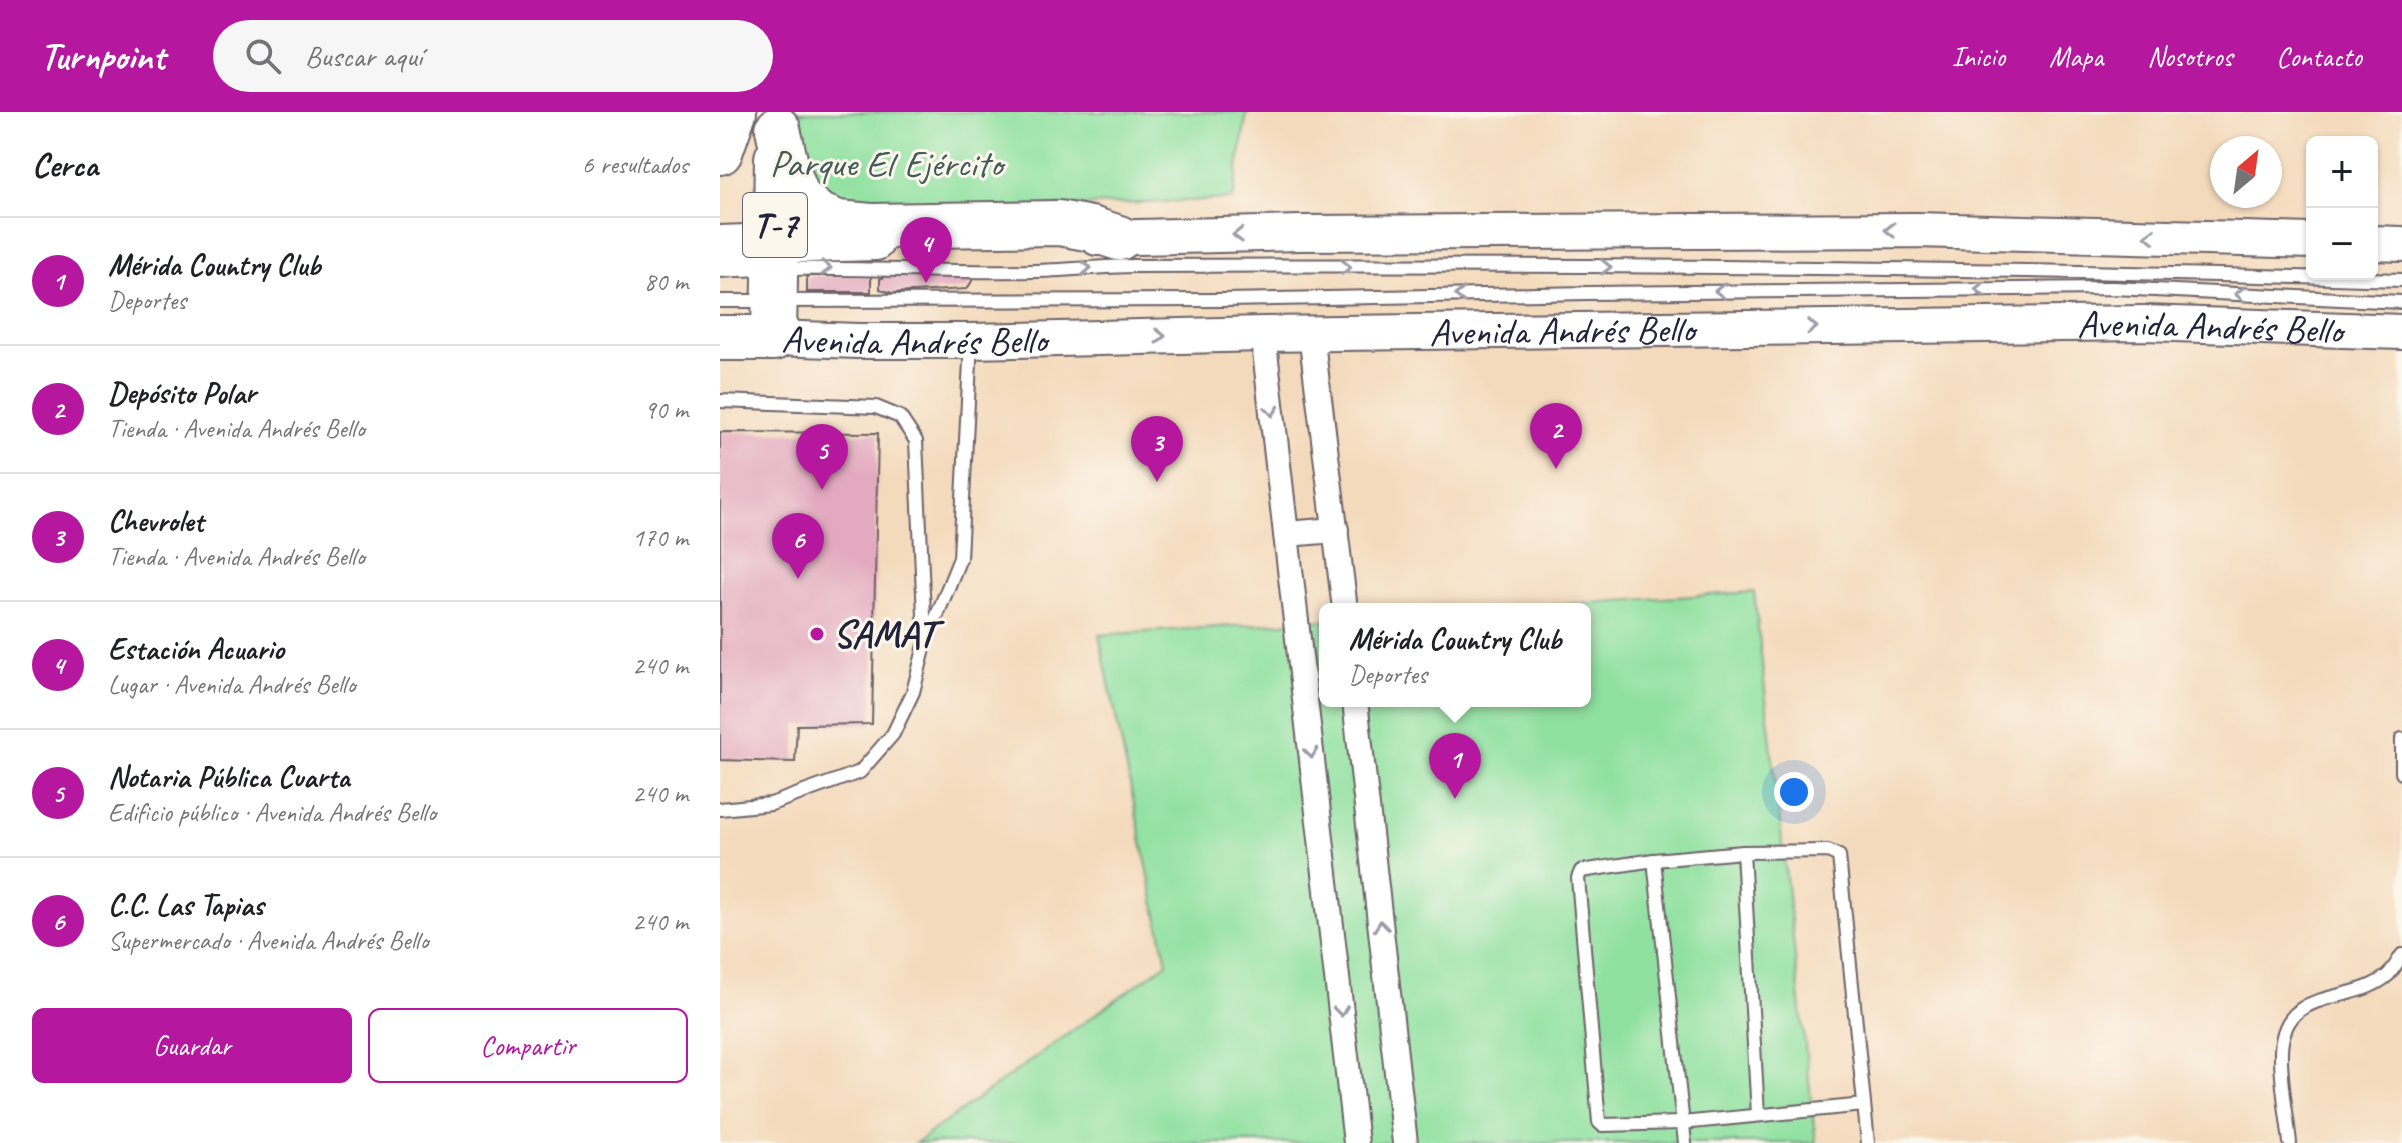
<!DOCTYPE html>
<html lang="es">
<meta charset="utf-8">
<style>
:root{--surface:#fff;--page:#f6f6f6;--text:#202124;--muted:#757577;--line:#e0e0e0;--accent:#b5179e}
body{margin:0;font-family:Caveat,sans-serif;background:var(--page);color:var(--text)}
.controls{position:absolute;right:24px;top:24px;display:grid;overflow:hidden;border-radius:12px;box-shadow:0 2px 6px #0004}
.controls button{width:72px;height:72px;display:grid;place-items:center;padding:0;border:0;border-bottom:2px solid var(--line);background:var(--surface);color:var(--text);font:40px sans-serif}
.compass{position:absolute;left:1490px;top:24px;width:72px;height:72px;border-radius:50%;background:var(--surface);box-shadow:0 2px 6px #0004;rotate:29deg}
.you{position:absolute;left:1074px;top:680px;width:28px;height:28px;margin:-20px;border:6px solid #fff;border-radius:50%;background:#1a73e8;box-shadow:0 0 0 12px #1a73e833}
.badge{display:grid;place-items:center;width:52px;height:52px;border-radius:50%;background:var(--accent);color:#fff;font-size:26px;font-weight:700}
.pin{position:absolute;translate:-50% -66px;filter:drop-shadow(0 2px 4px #0008)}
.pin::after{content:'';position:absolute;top:42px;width:28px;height:24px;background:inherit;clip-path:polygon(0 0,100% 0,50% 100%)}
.popup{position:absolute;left:599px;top:491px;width:272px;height:104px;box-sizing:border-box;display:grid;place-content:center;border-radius:12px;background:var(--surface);filter:drop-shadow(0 2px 6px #0005);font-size:26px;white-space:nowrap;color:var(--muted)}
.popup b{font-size:30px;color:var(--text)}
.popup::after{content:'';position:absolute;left:50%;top:100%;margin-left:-16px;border:16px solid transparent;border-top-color:var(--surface)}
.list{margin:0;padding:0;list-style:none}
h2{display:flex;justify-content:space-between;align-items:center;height:104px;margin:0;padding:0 32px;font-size:34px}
h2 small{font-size:26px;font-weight:400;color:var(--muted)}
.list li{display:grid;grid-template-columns:52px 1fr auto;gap:24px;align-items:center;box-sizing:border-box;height:128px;padding:0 32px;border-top:2px solid var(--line)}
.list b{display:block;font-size:30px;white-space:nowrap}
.list p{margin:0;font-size:26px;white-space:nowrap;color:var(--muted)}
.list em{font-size:26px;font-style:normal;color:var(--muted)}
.actions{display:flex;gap:16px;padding:24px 32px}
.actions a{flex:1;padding:18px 0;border:2px solid var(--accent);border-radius:12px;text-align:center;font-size:28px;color:var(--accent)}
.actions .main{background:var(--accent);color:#fff}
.icon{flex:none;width:44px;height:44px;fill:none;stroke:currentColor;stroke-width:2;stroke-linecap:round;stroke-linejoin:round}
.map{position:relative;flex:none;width:1682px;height:1031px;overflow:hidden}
header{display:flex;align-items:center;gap:48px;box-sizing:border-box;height:112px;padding:0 40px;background:var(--accent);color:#fff}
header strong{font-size:38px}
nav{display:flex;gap:44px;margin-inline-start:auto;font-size:28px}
.search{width:560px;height:72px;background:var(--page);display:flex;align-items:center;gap:20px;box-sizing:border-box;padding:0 28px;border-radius:44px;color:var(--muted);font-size:30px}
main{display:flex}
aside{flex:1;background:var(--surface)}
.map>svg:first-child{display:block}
</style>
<header>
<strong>Turnpoint</strong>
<div class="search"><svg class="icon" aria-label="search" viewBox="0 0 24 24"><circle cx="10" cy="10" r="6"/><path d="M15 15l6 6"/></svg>Buscar aquí</div>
<nav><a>Inicio</a><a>Mapa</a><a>Nosotros</a><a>Contacto</a></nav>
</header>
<main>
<aside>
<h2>Cerca<small>6 resultados</small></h2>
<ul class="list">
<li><span class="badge">1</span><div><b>Mérida Country Club</b><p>Deportes</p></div><em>80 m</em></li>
<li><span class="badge">2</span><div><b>Depósito Polar</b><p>Tienda · Avenida Andrés Bello</p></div><em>90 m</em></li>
<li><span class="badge">3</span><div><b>Chevrolet</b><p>Tienda · Avenida Andrés Bello</p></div><em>170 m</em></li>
<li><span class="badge">4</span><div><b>Estación Acuario</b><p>Lugar · Avenida Andrés Bello</p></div><em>240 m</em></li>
<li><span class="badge">5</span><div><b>Notaria Pública Cuarta</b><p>Edificio público · Avenida Andrés Bello</p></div><em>240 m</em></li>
<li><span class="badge">6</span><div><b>C.C. Las Tapias</b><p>Supermercado · Avenida Andrés Bello</p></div><em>240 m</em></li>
</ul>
<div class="actions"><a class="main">Guardar</a><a>Compartir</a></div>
</aside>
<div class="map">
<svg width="1682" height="1031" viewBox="0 0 1682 1031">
<rect width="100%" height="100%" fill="#fbf7ec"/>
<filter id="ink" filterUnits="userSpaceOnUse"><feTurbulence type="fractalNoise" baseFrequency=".0125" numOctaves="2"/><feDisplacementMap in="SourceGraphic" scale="16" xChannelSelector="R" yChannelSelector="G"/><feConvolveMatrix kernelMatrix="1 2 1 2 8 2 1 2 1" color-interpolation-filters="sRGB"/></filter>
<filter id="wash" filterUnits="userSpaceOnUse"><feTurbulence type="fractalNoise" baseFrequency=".006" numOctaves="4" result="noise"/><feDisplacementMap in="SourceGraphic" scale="32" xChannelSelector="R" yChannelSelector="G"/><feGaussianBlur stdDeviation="1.8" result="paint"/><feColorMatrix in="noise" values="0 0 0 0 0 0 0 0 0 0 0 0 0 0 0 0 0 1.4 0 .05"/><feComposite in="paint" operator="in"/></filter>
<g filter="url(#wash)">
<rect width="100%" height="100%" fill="#f4dabc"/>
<g fill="#90e1a0" stroke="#59826e" stroke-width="2">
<polygon points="72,0 527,0 513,87 137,103 107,98 70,12"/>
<polygon points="1034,480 1096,1031 196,1031 447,851 379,523 605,508 605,589 865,589 865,497 776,497"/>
</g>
<g id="blocks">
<g fill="#e3aabf">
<rect x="87" y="164" width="64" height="16"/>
<polygon points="167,164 251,165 252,169 247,177 172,181 160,177 160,167"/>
<polygon points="0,320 158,321 152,612 77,613 75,650 0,648"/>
</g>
</g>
</g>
<g filter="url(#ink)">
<use href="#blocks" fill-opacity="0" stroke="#6c6268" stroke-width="2"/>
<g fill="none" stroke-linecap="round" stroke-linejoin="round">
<defs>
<g id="lane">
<path d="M0 159C104 153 208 161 313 159 346 159 380 154 414 154 837 152 1260 155 1682 168"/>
<polyline points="0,189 505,188 868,181 1394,176 1682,190"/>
<polyline points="0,289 156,295 180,305 196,329 205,525"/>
<polyline points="1682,627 1682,661"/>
<polyline points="0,697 51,692 140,660 173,622 193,580 205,533 240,446 251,230"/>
<polyline points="1023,740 1038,1003"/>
<polyline points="934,748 965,1031"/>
<polyline points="1144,993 962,1011 882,1013 879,1010 858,766 861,759 934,748 1023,740 1108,739 1119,744 1148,1031"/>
<path d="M1570 1031C1567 1003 1560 966 1561 939 1564 872 1631 895 1668 863 1673 858 1678 849 1682 843"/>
</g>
<g id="street">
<polyline points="543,222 636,1031"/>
<polyline points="591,222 625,497"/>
<polyline points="566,422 616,418"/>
<polyline points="635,589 685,1031"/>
</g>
<g id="secondary">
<polyline points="377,126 580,121 1196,118 1592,129"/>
<polyline points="1652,131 1682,132"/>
<polyline points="54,134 156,131"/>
<path id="s1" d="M54 226 138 229H251L543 222 1425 211 1682 220"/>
</g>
<g id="highway">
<polyline points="58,17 67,57 78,86 98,103 118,111 151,114 339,111 371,117 399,126"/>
<polyline points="0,40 14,0"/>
<polyline points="0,136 54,134"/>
<polyline points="0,226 54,226 57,46"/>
</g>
</defs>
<use href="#lane" stroke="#6c6268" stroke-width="16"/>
<use href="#street" stroke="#6c6268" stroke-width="28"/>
<use href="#secondary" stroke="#6c6268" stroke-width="38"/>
<use href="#highway" stroke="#6c6268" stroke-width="48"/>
<use href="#lane" stroke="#fff" stroke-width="12"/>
<use href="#street" stroke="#fff" stroke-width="24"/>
<use href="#secondary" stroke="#fff" stroke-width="34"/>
<use href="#highway" stroke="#fff" stroke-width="44"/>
</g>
<defs><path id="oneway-chevron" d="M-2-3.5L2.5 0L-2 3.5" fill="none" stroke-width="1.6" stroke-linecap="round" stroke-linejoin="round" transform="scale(2)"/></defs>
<g stroke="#9c9ca7">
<use href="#oneway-chevron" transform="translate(1170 118) rotate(180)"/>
<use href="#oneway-chevron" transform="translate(518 123) rotate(179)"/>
<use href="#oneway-chevron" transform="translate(1430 124) rotate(-178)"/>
<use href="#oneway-chevron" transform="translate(626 155)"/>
<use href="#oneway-chevron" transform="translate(886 155) rotate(1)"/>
<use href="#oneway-chevron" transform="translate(106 156) rotate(1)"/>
<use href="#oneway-chevron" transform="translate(366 156) rotate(-3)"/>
<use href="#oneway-chevron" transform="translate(1260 177) rotate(180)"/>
<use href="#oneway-chevron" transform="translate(1000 179) rotate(179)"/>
<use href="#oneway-chevron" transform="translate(1520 182) rotate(-177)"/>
<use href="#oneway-chevron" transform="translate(740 183) rotate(179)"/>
<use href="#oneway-chevron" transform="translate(1092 215) rotate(-1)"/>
<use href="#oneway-chevron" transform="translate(440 224) rotate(-1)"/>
<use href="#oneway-chevron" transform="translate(552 299) rotate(84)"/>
<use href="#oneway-chevron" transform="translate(591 641) rotate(83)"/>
<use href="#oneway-chevron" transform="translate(661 814) rotate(-96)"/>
<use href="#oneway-chevron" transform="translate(621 899) rotate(83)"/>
</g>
</g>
<circle fill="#b5179e" stroke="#fbf7ec" stroke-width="3" cx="97" cy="522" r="8"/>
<g text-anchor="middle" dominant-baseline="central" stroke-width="6" stroke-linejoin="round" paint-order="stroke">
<rect fill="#fbf7ec" stroke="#636270" stroke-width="2" x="23" y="81" width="64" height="64" rx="6"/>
<g font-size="36" font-weight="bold" fill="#22223b">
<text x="55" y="113">T-7</text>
</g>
<g font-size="38" fill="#435b59" stroke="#fbf7ec">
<text x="166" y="51">Parque El Ejército</text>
</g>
<g font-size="38" fill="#22223b" stroke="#fbf7ec">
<text stroke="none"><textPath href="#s1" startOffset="1436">Avenida Andrés Bello</textPath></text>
<text stroke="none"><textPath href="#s1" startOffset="788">Avenida Andrés Bello</textPath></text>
<text stroke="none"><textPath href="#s1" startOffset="140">Avenida Andrés Bello</textPath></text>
</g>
<g font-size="38" font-weight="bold" fill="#22223b" stroke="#fbf7ec" text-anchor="start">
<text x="113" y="522">SAMAT</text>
</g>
</g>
</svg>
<div class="controls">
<button>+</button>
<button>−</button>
</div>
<svg class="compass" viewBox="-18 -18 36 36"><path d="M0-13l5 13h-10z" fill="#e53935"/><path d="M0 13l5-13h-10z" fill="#757577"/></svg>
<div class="you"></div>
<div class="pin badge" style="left:735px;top:687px">1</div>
<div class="popup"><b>Mérida Country Club</b>Deportes</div>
<div class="pin badge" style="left:836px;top:357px">2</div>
<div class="pin badge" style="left:437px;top:370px">3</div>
<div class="pin badge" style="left:206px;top:171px">4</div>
<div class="pin badge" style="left:102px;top:378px">5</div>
<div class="pin badge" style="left:78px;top:467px">6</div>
</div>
</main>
